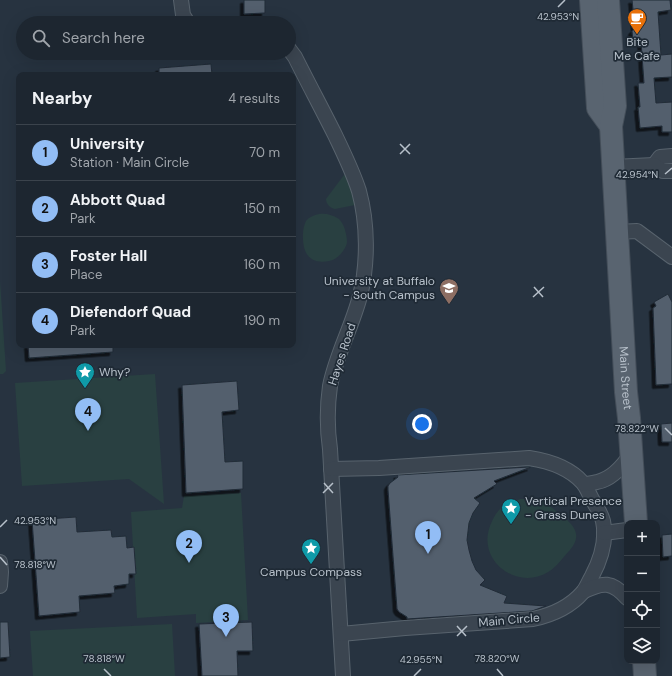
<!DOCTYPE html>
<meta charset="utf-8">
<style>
:root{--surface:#1d2630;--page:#252e38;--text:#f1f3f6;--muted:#a0a5ab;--line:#3b434c;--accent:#92bdf5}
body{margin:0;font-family:"DM Sans",sans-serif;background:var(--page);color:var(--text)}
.controls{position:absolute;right:12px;bottom:12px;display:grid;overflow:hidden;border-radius:8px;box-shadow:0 4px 16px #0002}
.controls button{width:36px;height:36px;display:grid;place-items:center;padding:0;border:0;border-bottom:1px solid var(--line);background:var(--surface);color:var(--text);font:20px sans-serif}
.you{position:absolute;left:422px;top:424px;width:14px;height:14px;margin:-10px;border:3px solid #fff;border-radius:50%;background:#1a73e8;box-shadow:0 0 0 6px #1a73e833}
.badge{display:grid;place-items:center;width:26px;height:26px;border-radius:50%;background:var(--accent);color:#111;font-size:13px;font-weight:700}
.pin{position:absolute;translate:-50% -33px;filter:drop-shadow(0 1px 2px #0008)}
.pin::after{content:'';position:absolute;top:21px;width:14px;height:12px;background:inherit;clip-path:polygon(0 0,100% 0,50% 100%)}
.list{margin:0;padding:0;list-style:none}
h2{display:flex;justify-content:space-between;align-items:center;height:52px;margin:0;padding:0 16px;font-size:17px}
h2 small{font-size:13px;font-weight:400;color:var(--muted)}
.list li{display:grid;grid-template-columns:26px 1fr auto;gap:12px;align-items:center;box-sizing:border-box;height:56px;padding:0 16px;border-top:1px solid var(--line)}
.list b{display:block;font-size:15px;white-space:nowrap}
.list p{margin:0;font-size:13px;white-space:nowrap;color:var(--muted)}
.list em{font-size:13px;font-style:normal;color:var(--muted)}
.icon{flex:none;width:22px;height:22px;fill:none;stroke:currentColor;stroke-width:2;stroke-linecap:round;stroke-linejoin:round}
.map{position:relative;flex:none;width:672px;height:676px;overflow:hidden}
.search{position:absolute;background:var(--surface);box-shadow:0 4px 16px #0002;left:16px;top:16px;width:280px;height:44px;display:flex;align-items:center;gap:10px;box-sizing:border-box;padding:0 14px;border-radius:22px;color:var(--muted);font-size:15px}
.panel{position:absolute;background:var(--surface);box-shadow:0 4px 16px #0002;left:16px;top:72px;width:280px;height:276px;border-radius:8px}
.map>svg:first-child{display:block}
</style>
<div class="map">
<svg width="672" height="676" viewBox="0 0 672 676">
<defs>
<filter id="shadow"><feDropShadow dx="-3.5" dy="3.5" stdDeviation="0" flood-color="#0009"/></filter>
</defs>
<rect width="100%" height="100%" fill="#273340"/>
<g fill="#294041">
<path d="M344 175H347L354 197 355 205 335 209C330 208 326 204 326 199Z"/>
<path d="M319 214C326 213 333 215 339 219 342 222 344 226 345 230 346 234 347 238 347 242 346 250 337 260 329 261 308 265 302 251 303 233 303 230 304 225 306 221 309 217 314 215 319 214Z"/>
<polygon points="0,281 6,371 3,374 0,374"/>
<polygon points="155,374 164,504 129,479 22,486 15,383"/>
<polygon points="241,493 248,620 196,623 196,614 137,618 131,512 182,508 184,496"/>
<path d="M520 499C528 499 534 499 541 501 548 504 553 509 559 513 572 524 584 533 570 550 563 557 557 567 548 572 517 591 477 561 490 526 492 521 495 514 499 510 504 505 513 502 520 499Z"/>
<polygon points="172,624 175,676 33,676 30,631"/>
</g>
<g fill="#525e6d" stroke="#212c37" filter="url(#shadow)">
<polygon points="244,0 265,0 265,13 244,14"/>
<polygon points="632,0 670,0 671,10 658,12 661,55 672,54 672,77 654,78 656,103 672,102 672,132 662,132 662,126 640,128 638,107 640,107 638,83 644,83 641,42 636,43 633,40 632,31 635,28"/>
<polygon points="211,64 212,75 159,75 159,68"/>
<polygon points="668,294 672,302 672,384 656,385 653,308 656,306 654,302"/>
<polygon points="28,345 113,345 113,352 29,358"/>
<polygon points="237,381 239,410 222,412 225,462 243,461 243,489 186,493 182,385"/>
<polygon points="672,423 672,442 662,442 661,424"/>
<polygon points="529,467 531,467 494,481 497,484 474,498 480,503 473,513 469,523 467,540 469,550 472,561 476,570 485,580 480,585 507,596 504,603 546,606 532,611 407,619 407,617 399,612 397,609 388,490 388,486 390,483 398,477 397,475"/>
<polygon points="76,517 77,532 111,530 112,537 126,536 127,548 134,547 136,574 129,574 129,584 114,586 115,593 79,596 80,612 39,616 32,520"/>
<polygon points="672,534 672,556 663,557 662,535"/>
<polygon points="0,622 8,622 10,657 0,658"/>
<polygon points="252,622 253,651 237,651 238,676 202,676 199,624"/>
</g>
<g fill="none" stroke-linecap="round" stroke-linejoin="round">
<defs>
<g id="minor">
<polyline points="181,0 183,15 188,23"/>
<path d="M289 49 295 57C308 83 322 109 335 135 344 154 353 172 359 191 368 224 368 264 360 296 352 327 336 355 330 386 327 407 327 428 330 449L343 676"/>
<polyline points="654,165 660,157 672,156"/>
<polyline points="613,167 654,165 663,171 672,171"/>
<polyline points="617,232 637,231 672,257"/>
<path d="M331 469 379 468 529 458C549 461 569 467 583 483 587 488 589 494 592 499 596 506 601 513 603 521 607 540 601 559 592 576 589 581 587 587 583 592 570 607 552 615 533 619L405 628 341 634"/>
<path d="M584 484C588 484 593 483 597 482 612 479 623 466 631 454"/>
<polyline points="604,533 627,530"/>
<polyline points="0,562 1,572 0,586"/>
<path d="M584 591C603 582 612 581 627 598"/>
</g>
<g id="primary">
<polyline points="591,0 598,108 611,126"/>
<path id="s1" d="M608 0 615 106 611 126 626 392 629 418 636 523"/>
<polyline points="644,661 645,676"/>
</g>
</defs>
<use href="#minor" stroke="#58636d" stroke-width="16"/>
<use href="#primary" stroke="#444e59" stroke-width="24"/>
<use href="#minor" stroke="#3b4550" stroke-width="14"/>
<use href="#primary" stroke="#596470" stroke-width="22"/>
</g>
<path fill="none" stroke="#b7c0ca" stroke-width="1.5" d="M558 7 565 0M400 144 410 154M400 154 410 144M665 174 672 168M534 287 543 297M533 297 544 287M665 428 672 435M324 483 333 493M323 493 333 483M0 527 7 520M0 557 7 565M457 626 466 636M457 636 467 626M104 669 111 676M497 669 503 676M414 676 421 669"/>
<defs>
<symbol id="cafe-pin" viewBox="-11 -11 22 30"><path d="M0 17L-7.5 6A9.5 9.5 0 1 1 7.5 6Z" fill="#e8710a" stroke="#1f2a35"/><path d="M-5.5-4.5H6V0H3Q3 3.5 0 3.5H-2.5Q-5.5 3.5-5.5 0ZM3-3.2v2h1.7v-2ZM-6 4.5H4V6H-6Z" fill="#fff"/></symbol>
<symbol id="university-pin" viewBox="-11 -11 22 30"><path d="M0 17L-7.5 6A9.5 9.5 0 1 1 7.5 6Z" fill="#8d6e63" stroke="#1f2a35"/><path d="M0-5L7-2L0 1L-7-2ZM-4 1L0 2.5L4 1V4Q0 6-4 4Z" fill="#fff"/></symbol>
<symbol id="sight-pin" viewBox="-11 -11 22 30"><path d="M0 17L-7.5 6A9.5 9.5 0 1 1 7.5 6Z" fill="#0f9aa8" stroke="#1f2a35"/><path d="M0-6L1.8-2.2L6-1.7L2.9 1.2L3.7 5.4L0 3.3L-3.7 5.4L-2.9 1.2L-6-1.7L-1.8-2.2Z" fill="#fff"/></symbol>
</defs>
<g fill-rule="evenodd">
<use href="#cafe-pin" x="626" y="7" width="22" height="30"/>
<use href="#university-pin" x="438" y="277" width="22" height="30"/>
<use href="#sight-pin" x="74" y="361" width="22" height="30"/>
<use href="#sight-pin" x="500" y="497" width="22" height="30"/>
<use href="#sight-pin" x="300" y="537" width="22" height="30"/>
</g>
<g text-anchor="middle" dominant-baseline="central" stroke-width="3.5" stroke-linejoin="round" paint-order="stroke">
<g font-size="12" fill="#b7c0ca" stroke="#1f2a35">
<text x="637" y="42">Bite<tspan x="637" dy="14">Me Cafe</tspan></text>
<text x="435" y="281" text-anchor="end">University at Buffalo<tspan x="435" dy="14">- South Campus</tspan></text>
<text x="99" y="372" text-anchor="start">Why?</text>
<text x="525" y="501" text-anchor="start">Vertical Presence<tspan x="525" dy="14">- Grass Dunes</tspan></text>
<text x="311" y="572">Campus Compass</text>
</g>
<g font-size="12" fill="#b7c0ca" stroke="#1f2a35">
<text transform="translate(342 354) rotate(-72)">Hayes Road</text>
<text stroke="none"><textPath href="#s1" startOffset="379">Main Street</textPath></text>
<text transform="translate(509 620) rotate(-5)">Main Circle</text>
</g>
</g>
<g font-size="10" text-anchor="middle" fill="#b7c0ca" stroke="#1f2a35" stroke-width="3.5" stroke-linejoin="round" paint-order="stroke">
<text x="558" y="20">42.953°N</text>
<text x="637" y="178">42.954°N</text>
<text x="637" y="432">78.822°W</text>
<text x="35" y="524">42.953°N</text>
<text x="35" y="568">78.818°W</text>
<text x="104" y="662">78.818°W</text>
<text x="497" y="662">78.820°W</text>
<text x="421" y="663">42.955°N</text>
</g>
</svg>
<div class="controls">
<button>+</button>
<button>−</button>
<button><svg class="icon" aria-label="locate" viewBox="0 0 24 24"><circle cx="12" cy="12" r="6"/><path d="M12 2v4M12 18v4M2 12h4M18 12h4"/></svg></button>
<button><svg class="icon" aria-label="layers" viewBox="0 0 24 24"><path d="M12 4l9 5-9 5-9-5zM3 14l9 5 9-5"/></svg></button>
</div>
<div class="you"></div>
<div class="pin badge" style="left:428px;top:554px">1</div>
<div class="pin badge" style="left:189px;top:563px">2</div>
<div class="pin badge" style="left:226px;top:637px">3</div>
<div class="pin badge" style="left:88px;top:431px">4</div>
<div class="search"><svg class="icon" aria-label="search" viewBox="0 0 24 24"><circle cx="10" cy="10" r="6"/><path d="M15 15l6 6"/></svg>Search here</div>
<section class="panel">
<h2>Nearby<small>4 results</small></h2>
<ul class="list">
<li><span class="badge">1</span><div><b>University</b><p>Station · Main Circle</p></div><em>70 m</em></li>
<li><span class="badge">2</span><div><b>Abbott Quad</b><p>Park</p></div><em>150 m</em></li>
<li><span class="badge">3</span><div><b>Foster Hall</b><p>Place</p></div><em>160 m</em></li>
<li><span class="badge">4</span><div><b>Diefendorf Quad</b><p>Park</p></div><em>190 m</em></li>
</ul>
</section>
</div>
